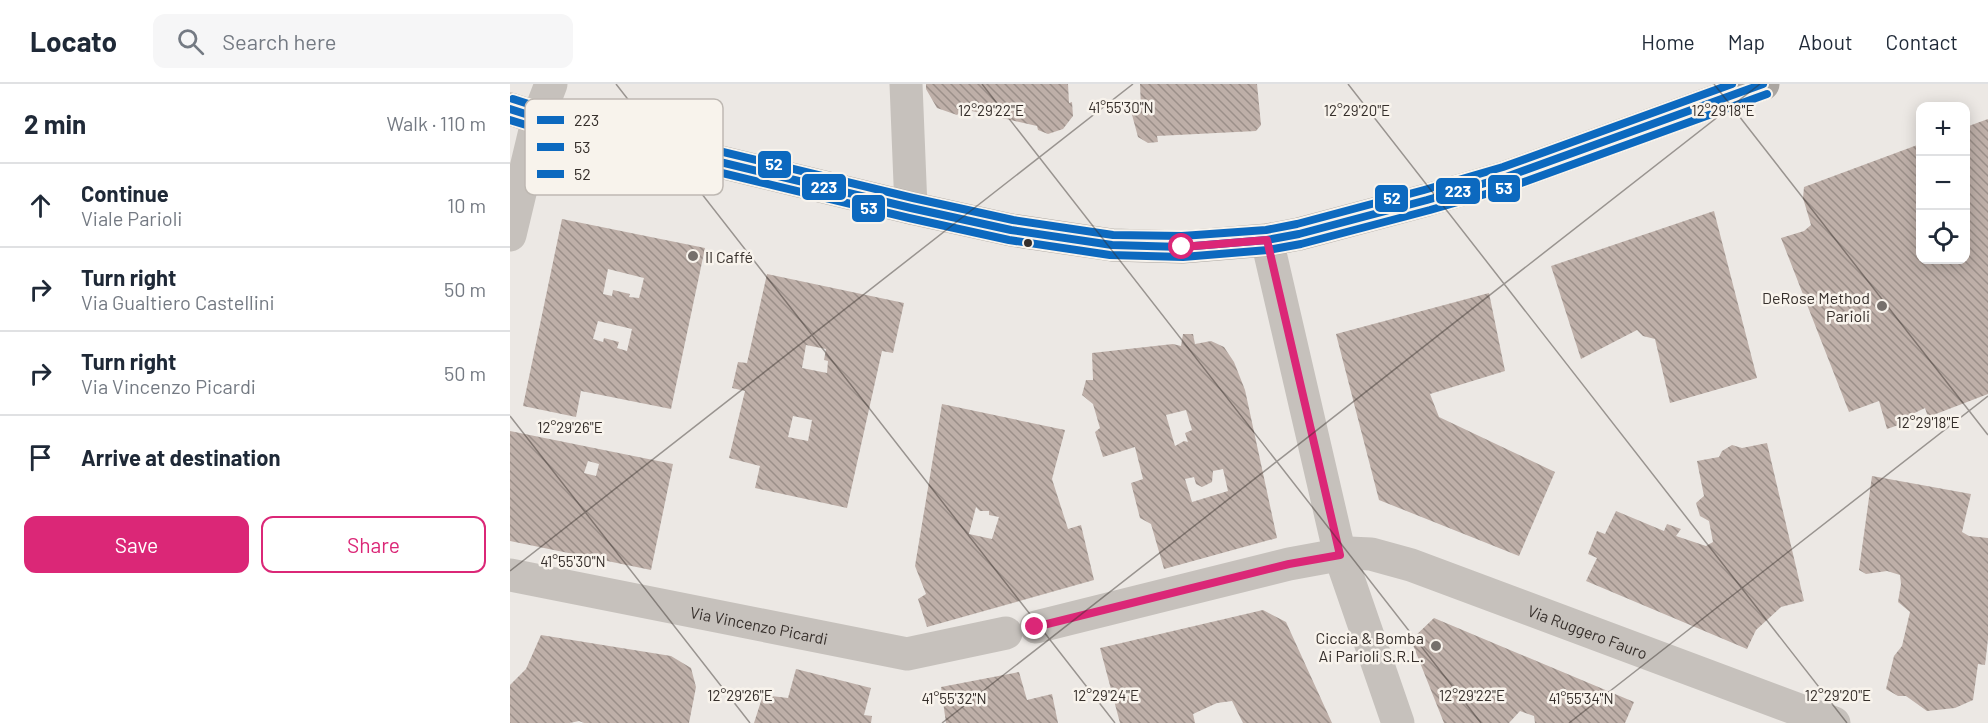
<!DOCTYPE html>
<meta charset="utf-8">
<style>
:root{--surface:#fff;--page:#f6f6f7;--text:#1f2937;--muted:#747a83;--line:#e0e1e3;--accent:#db2777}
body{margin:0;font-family:Barlow,sans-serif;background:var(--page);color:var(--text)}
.controls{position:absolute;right:18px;top:18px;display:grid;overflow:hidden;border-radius:12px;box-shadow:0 3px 15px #0003}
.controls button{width:54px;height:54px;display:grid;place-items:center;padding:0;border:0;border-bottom:2px solid var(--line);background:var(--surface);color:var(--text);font:30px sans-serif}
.stop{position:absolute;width:18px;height:18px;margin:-14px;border:4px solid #db2777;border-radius:50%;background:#fff}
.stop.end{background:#db2777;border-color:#fff;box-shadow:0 2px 6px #0008}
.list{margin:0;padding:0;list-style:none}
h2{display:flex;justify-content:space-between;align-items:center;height:78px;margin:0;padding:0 24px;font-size:26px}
h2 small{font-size:20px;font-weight:400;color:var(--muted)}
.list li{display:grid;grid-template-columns:39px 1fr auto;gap:18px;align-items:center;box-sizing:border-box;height:84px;padding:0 24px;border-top:2px solid var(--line)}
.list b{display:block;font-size:22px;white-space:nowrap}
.list p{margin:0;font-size:20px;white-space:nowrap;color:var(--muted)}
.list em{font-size:20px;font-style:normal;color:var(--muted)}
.actions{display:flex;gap:12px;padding:18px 24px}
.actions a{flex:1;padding:14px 0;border:2px solid var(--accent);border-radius:12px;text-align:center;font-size:21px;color:var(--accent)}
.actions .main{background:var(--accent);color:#fff}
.icon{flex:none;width:33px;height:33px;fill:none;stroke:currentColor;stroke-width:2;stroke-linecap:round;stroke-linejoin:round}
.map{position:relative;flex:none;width:1478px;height:639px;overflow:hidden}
header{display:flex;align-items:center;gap:36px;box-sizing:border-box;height:84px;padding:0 30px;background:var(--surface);border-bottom:2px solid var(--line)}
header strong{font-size:28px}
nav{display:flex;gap:33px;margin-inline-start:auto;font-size:21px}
.search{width:420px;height:54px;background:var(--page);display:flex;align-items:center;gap:15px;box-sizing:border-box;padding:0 21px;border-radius:12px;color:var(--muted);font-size:22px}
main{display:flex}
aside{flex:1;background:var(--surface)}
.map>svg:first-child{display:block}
</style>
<header>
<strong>Locato</strong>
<div class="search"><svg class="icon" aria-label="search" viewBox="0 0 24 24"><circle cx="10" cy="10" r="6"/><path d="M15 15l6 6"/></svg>Search here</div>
<nav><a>Home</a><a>Map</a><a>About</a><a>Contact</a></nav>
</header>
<main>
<aside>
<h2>2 min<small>Walk · 110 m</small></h2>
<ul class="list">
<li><svg class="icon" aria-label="ahead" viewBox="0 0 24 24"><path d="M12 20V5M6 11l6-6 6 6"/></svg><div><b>Continue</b><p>Viale Parioli</p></div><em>10 m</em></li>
<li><svg class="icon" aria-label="right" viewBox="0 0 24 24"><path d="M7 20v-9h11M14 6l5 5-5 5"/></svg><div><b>Turn right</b><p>Via Gualtiero Castellini</p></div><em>50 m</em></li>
<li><svg class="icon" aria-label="right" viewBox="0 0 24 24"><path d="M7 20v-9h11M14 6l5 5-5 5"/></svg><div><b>Turn right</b><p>Via Vincenzo Picardi</p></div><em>50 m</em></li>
<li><svg class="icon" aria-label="arrive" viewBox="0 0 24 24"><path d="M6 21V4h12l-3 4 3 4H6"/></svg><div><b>Arrive at destination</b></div></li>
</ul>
<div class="actions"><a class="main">Save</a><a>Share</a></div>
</aside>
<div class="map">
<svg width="1478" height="639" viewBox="0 0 1478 639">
<defs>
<pattern id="building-back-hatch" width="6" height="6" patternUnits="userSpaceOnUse" patternTransform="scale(1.5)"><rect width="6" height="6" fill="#beafa8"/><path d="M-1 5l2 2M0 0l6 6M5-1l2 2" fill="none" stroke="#9b8f89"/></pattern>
</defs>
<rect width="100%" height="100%" fill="#ece8e4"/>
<g fill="url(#building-back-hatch)" fill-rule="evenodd">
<polygon points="416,0 558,0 559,19 562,18 563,32 553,45 538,50 528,46 527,42 453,25 447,31 427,24 416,5"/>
<polygon points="630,0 747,0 751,41 746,47 647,52 648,58 638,59 628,53 621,27 624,25 631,25"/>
<polygon points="1478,35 1478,310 1418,333 1415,324 1394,334 1397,338 1377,345 1369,317 1339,328 1271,154 1294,147 1301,141 1293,114 1294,103 1410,60 1410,176 1456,176 1456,43"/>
<polygon points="1204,127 1247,294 1160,319 1145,255 1133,252 1127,246 1071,275 1041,182"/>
<path d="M52 135 195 164 161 325 71 307 66 333 13 322ZM98 185 134 194 129 214 119 213 120 210 103 206 102 212 93 210ZM88 237 122 245 117 267 107 264 109 258 94 254 93 258 83 255Z"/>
<path d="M257 190 394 219 383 269 372 267 337 424 245 404 250 382 219 374 235 307 222 304 228 278 237 279ZM296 261 316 265 314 276 318 277 317 289 292 284ZM283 332 302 336 298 357 278 353Z"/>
<polygon points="979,209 995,287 920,310 929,333 1045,388 1009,472 869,416 826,250"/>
<path d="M673 250H683L685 260 701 257 714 263 724 278 735 306 767 454 654 485 641 440 630 434 621 399 633 395 625 363 593 373 585 348 590 344 583 320 572 311 576 296H583L582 269 663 260 671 262ZM676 326 682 346 675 349 678 358 674 357 665 362 656 331ZM713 385 718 407 682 418 675 395 684 393 686 400 692 403 702 398 703 387Z"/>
<path d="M432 320 555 346 542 395 558 445 571 441 584 496 417 543 408 515 416 510 405 482ZM466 423 470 427H479V431L489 433 482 455 459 450Z"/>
<path d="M0 347 163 380 141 486 0 457ZM78 377 89 380 86 392 74 389Z"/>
<polygon points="1257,359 1294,517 1271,523 1246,546 1237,565 1076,497 1087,474 1078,470 1087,447 1095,450 1106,427 1154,447 1157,440 1171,445 1166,452 1196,462 1203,458 1199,437 1190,432 1186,419 1194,412 1187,377 1209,373 1212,367 1222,361 1232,364"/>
<polygon points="1362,392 1461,410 1452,448 1459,452 1478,454 1478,555 1475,581 1468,580 1463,616 1445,624 1417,627 1396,612 1388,612 1376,605 1384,572 1392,562 1400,528 1388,518 1391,500 1390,491 1377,487 1356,490 1349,486"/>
<polygon points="753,526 776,538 822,639 733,639 722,617 707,619 683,630 685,639 610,639 590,564"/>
<polygon points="924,534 1124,618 1115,639 1025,639 1024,632 1010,627 999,639 934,639 901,556"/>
<polygon points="31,551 161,572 181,584 186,603 179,639 74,639 69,637 60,639 0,639 0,601 16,585"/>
<polygon points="286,585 361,604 354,631 362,632 361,639 244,639 253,611 278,614"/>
<polygon points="509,588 517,616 542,610 548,639 436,639 431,603"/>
</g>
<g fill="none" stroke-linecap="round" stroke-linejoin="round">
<g stroke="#c6c1bc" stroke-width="33">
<polyline points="396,0 401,124"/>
<polyline points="0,151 28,34 41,0"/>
<polyline points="757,156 830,471 888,639"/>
<path id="s1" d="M0 491 397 570 496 549"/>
<path id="s2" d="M526 543 779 480 839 469 861 470 901 481 1324 639"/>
</g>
<polyline stroke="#aba6a1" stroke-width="33" points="0,25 28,34 401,124 501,146 602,161 672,163 757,156 789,150 917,116 996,93 1253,0"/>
<defs>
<polyline id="bus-1" points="0,25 28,34 401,124 501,146 602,161 672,163 757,156 789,150 917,116 996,93 1253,0"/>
<polyline id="bus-2" points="0,36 26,44 399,134 499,156 600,171 673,173 758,166 791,160 920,126 1000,103 1257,10"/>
<polyline id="bus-3" points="3,15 31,24 403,114 503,136 603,151 672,152 756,146 787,140 914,106 993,83 1222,0"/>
</defs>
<use href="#bus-1" stroke="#f8f3ec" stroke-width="12"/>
<use href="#bus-2" stroke="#f8f3ec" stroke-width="12"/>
<use href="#bus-3" stroke="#f8f3ec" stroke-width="12"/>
<use href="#bus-1" stroke="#0c69bf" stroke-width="8"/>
<use href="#bus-2" stroke="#0c69bf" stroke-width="8"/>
<use href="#bus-3" stroke="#0c69bf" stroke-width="8"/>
</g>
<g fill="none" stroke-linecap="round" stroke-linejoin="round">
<polyline stroke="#db2777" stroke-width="8" points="525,543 779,480 830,471 757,156 672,163"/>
</g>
<path fill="none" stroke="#362f2b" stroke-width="1.5" stroke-opacity="0.45" d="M106 0 605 639M472 0 971 639M838 0 1337 639M1204 0 1478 351M0 332 240 639M0 487 623 0M432 639 1250 0M1059 639 1478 312"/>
<circle fill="#362f2b" stroke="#f8f3ec" stroke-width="2" cx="518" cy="159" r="5"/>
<g fill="#76706c" stroke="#f8f3ec" stroke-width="2">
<circle cx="183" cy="172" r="6"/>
<circle cx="1372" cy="222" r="6"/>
<circle cx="926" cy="562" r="6"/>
</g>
<g text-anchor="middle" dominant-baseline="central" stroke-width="5" stroke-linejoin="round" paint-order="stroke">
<g font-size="16" fill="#362f2b" stroke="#f8f3ec" text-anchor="end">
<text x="195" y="172" text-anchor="start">Il Caffé</text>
<text x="1360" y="213">DeRose Method<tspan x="1360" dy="18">Parioli</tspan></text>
<text x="914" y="553">Ciccia &amp; Bomba<tspan x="914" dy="18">Ai Parioli S.R.L.</tspan></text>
</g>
<g font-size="16" fill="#362f2b" stroke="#f8f3ec">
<text stroke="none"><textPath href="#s1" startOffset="254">Via Vincenzo Picardi</textPath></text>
<text stroke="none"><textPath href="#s2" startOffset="574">Via Ruggero Fauro</textPath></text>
</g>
</g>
<rect x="15" y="15" width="198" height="96" rx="9" fill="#f8f3ec" stroke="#beb8b2" stroke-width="1.5"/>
<rect x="27" y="32" width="27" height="8" fill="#0c69bf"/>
<rect x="27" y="59" width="27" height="8" fill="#0c69bf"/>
<rect x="27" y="86" width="27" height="8" fill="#0c69bf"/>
<g font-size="16" fill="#362f2b">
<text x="64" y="42">223</text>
<text x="64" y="69">53</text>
<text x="64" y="96">52</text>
</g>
<g font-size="15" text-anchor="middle" fill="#362f2b" stroke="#f8f3ec" stroke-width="5" stroke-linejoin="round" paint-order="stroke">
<text x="611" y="29">41°55'30"N</text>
<text x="481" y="32">12°29'22"E</text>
<text x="847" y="32">12°29'20"E</text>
<text x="1213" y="32">12°29'18"E</text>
<text x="1418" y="344">12°29'18"E</text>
<text x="60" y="349">12°29'26"E</text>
<text x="63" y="483">41°55'30"N</text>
<text x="230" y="617">12°29'26"E</text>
<text x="596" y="617">12°29'24"E</text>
<text x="962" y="617">12°29'22"E</text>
<text x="1328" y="617">12°29'20"E</text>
<text x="444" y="620">41°55'32"N</text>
<text x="1071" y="620">41°55'34"N</text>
</g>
<g stroke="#f8f3ec" stroke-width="2">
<rect x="247" y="66" width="35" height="29" rx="6" fill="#0c69bf"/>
<rect x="291" y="89" width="46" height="28" rx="6" fill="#0c69bf"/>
<rect x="977" y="90" width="34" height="29" rx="6" fill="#0c69bf"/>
<rect x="925" y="93" width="46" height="28" rx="6" fill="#0c69bf"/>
<rect x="864" y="100" width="35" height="29" rx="6" fill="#0c69bf"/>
<rect x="341" y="110" width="35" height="29" rx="6" fill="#0c69bf"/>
</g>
<g font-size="16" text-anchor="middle" font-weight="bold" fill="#fff">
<text x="264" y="86">52</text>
<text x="314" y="109">223</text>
<text x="994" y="110">53</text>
<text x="948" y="113">223</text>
<text x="882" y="120">52</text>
<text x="359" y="130">53</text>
</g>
</svg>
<div class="controls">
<button>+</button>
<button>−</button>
<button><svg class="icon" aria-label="locate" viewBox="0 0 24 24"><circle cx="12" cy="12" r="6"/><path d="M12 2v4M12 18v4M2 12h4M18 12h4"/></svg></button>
</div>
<div class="stop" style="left:672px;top:163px"></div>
<div class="stop end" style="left:525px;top:543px"></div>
</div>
</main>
